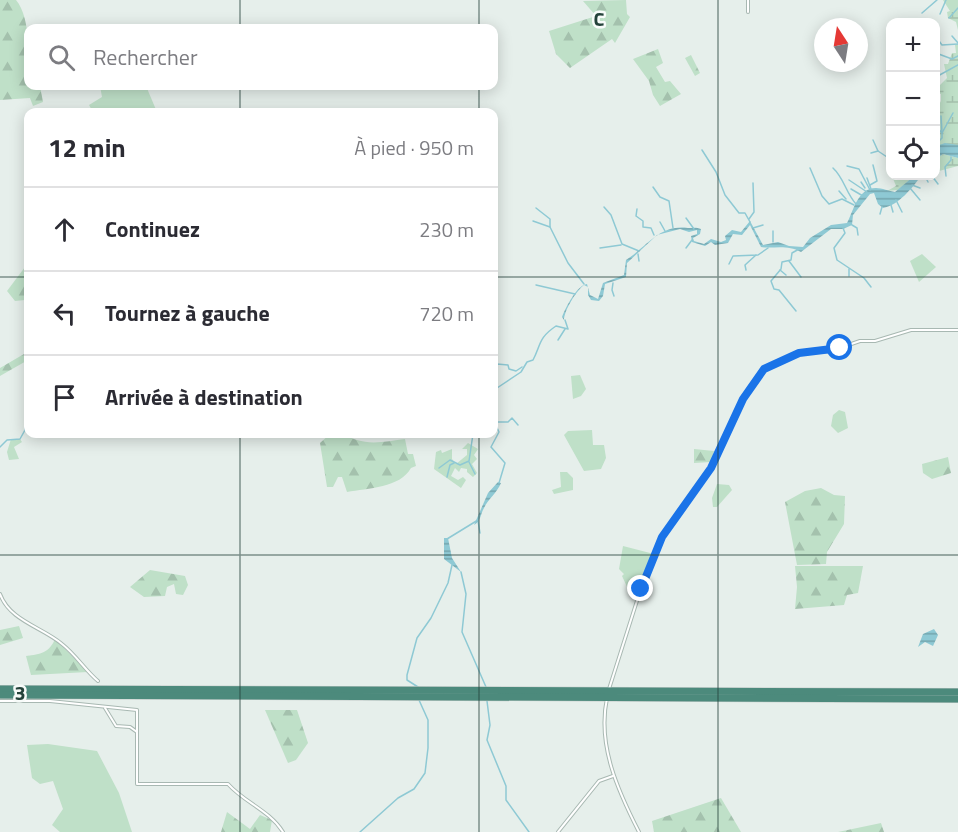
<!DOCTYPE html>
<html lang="fr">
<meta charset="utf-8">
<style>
:root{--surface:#fff;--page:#f2f2f3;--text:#2b2b33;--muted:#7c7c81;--line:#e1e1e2}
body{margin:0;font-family:"Titillium Web",sans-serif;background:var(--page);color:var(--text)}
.controls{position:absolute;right:18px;top:18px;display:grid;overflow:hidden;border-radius:12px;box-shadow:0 3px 15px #0003}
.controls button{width:54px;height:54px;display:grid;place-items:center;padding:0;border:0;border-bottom:2px solid var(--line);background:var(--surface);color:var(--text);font:30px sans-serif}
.compass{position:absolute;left:814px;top:18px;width:54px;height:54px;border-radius:50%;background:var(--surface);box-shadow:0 3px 15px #0003;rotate:348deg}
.stop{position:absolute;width:18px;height:18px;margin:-14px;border:4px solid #1a73e8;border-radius:50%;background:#fff}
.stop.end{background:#1a73e8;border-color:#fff;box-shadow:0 2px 6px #0008}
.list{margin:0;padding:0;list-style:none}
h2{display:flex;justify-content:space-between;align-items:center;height:78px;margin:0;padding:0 24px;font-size:26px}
h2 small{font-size:20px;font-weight:400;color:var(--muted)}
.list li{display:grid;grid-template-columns:39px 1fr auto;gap:18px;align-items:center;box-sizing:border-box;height:84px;padding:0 24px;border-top:2px solid var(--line)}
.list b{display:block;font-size:22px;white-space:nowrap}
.list em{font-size:20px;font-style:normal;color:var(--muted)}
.icon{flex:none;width:33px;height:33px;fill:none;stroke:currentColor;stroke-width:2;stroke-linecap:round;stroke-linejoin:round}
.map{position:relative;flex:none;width:958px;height:832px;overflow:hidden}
.search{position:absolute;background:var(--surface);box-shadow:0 3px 15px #0003;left:24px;top:24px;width:474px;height:66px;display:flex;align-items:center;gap:15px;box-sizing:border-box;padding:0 21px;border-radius:12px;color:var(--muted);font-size:22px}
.panel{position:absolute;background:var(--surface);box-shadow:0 3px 15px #0003;left:24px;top:108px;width:474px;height:330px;border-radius:12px}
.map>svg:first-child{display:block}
</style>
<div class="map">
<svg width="958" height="832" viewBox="0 0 958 832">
<defs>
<pattern id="forest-firs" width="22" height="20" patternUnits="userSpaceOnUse" patternTransform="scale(1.5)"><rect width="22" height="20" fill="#bfe0c8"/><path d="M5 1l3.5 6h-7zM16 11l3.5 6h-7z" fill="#a4c1ad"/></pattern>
<pattern id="wetland-marsh" width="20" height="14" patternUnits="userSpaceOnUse" patternTransform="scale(1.5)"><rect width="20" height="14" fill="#bfe0c8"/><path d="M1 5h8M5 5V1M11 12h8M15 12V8" fill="none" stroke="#a4c1ad"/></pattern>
<pattern id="water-rules" width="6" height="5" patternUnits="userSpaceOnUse" patternTransform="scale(1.5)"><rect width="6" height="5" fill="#8ec9d4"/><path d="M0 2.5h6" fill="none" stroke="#74a5ad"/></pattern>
</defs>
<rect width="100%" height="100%" fill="#e6efeb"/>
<g fill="#bfe0c8">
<polygon points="100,86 146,86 157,112 93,112 89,105 102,97"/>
<polygon points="922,254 936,267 919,282 910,261"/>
<polygon points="580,375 586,389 581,396 573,399 571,376"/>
<polygon points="839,410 845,412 848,428 838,433 831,426 833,415"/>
<polygon points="592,430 593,445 604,445 606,458 601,469 584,471 564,435 568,431"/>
<polygon points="11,439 20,439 22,442 14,447 19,459 9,460 7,452"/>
<polygon points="468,443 478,449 474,455 477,459 472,464 477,473 473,477 467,472 467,469 461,468 459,472 455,468 451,476 458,480 463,477 466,480 461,488 434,469 436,452 441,450 442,453 452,449 452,459 456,464 467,455 467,449 462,449"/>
<polygon points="560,472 567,472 573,478 573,490 554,494 552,490 561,487"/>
<polygon points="717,484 729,485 732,490 717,507 713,507 712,498"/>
<polygon points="623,546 654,554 641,589 629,591 622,576 624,574 619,569"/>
<polygon points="48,744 97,751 119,793 132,832 60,832 52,825 63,809 53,781 40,784 32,778 27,745"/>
</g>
<g fill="url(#forest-firs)">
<path d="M0 0H16C32 19 28 62 28 86H40L43 102 33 106 30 98 0 100Z"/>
<polygon points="626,0 627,14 630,17 615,43 612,39 570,68 556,54 549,31 596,16 583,1"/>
<polygon points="658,49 663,63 656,67 665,82 670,81 681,94 660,106 653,95 649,81 633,59"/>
<polygon points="691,55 700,73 695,76 685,58"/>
<polygon points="28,263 28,305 25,300 15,301 7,291"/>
<polygon points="24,354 28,360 0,376 0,368"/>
<path d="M330 434C346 433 344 436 357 440 372 445 389 441 405 439L408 454H413L416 466 411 468C400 488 368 488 347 492L342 477H338L333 487H327L320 443Z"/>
<polygon points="694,449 714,451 711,462 694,463"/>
<polygon points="948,457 951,473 932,479 923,473 922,464"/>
<polygon points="821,488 834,495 845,496 844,524 827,552 826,564 797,565 785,502 805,491"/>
<polygon points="795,566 863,566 858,593 847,595 844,605 795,609 797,587"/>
<polygon points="150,570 185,576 188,585 183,595 176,594 174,584 167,587 165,596 144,597 130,587"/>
<polygon points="19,626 23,638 0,645 0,630"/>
<path d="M55 639 88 672 31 675 26 656C41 654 49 653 55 639Z"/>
<polygon points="265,710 297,710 308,743 296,760 288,763"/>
<polygon points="721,798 741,832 654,832 652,821"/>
<polygon points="227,812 250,829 260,815 272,820 270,832 221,832"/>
<polygon points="881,823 884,832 838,832"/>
</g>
<g fill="url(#wetland-marsh)">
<polygon points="943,0 958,0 958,30 956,22 948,18 947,12 950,11"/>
<polygon points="958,44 958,145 936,146 936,120 939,118 936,110 941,101 941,94 936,93 936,89 947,78 944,64 948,64 952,53 956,53 955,45"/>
<polygon points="943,154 958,158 958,166 939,171 936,167 936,159"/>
<polygon points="892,176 914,176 898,190 887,191 896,186"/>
</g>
<g fill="url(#water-rules)">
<polygon points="945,143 958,145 958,158 943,154 936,159 936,146"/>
<path d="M914 176H921C912 188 899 205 883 208L878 204 874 193 870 194 853 215 852 225 843 229H831L801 252C787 244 773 249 761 247L750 225 742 235 733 234 728 243 715 245 711 242 705 246 692 242 691 236 697 234V230L689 232 680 229 657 235 627 263 626 277 605 284 603 296 599 301 591 300 588 295V287L584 285C576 291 564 311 564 320L562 317C566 307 577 285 587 284L590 295 598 299 603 283 624 275 626 260C647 247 659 224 688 228 693 228 696 227 701 229L700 234 693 238 694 241 704 244 711 239 721 242 726 240 725 236 732 230 741 232 750 221 763 245 778 242 789 246 803 247 810 238 831 225 847 223C853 213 857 188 876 188 882 188 889 191 895 192Z"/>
<path d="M498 482 501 483C497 493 488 499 484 508 480 515 481 521 474 525L488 493Z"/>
<polygon points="444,538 448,538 452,558 461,572 444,559"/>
<polygon points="934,629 938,635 933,646 925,642 918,647 923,634"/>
</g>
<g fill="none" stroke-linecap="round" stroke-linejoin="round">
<g stroke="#8ec9d4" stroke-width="1.5">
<polyline points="922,13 937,0"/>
<polyline points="940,14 946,0"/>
<polyline points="949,18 958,8"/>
<polyline points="952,36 958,43"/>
<polyline points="939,41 942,45 958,44"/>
<polyline points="936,53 952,59 958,56"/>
<polyline points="936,77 958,65"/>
<polyline points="941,116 942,133"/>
<polyline points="936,126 941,132"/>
<polyline points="936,131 937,146"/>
<polyline points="873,140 878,151 890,159"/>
<polyline points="936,144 942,138 942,133 953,113"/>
<polyline points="888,148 890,157"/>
<polyline points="702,150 716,172 725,195 739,213 745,213 750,222"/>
<polyline points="871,153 878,151"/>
<polyline points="847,166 859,169 870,190"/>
<polyline points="810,168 822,196 829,204 842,199 854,205"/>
<path d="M833 168C844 178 846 193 856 204"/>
<polyline points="925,176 928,182"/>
<polyline points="932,176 938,184"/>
<polyline points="946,176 945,167 951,160 951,157"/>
<polyline points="867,178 871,189"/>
<polyline points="849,180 867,192"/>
<polyline points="861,182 865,188"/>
<polyline points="870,185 877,181 873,165"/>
<polyline points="912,185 920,188"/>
<polyline points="653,187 660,197 669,201 673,228"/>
<polyline points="910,188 920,200"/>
<polyline points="851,189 863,196"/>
<polyline points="839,191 846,199"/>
<polyline points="896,200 902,212"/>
<polyline points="891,205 893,212"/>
<polyline points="604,207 611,215 622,244 639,251"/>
<polyline points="536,208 550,219 550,227"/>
<polyline points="637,209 636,216 643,221 643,227 651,228 654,235"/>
<polyline points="880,214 882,207"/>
<polyline points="686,218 694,229"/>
<polyline points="749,219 754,212 753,183"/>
<polyline points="533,221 550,227 568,263 584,284"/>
<polyline points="660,222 665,231"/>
<polyline points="852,225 857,228 858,235"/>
<polyline points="753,228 763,225"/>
<polyline points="843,228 845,233 834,248 837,260 864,278 871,287"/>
<polyline points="773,242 773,231"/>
<polyline points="600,248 621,245"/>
<polyline points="686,248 692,240"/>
<polyline points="638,254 639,261"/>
<polyline points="789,261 801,277"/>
<polyline points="729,264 733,256 758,255 768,248"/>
<polyline points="746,270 745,265 756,255"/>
<polyline points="780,270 786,275"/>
<polyline points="849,276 849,269"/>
<polyline points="613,283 612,290 614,296"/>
<polyline points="536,285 575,294"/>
<polyline points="796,311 779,290 774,289 771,281 781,269 782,262 791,260 792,253 799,249"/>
<polyline points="558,340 565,329"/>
<polyline points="494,367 497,364 508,365 509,369 516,371 522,367"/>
<path d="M494 390 521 372 527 362 533 360C541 345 538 338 556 326L568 329 565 320"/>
<polyline points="494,421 499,432 491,447 505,463 499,483"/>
<polyline points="495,422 508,422 512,418 518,425"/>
<polyline points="386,434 406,436 433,434"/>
<polyline points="448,434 462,434"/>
<polyline points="0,447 7,440 20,439 25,430 26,416 28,416"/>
<polyline points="469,462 475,474"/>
<polyline points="439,468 450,460 460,465 469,461 473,434"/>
<polyline points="447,477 450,465 454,463"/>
<polyline points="478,521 480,533"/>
<polyline points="447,539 478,520"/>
<polyline points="461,572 466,594 462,632 486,687"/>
<polyline points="418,687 407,680 407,675 417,638 431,618 448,583 452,565"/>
<polyline points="487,701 490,725 487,740 506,786 506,800 529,832"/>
<polyline points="360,832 398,798 414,789 425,773 428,748 428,720 419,700"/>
</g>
<defs>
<g id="minor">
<polyline points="748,0 748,12"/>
<path d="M0 594C10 621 42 627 62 644 76 655 85 670 98 681"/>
<polyline points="609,689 642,585 662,537 711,468 743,399 764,369 799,353 831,351 860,341 875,341 911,330 958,330"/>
<path d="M607 698C597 745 618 791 639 832"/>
<polyline points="0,701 50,701 137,710 137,732"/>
<path d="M105 708 116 726 130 727 137 732V784H228C245 803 269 810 283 832"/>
<polyline points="558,832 599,781 613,776"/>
</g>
<g id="trunk">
<polyline points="0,689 958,692"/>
<polyline points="0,695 958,699"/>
</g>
</defs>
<use href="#minor" stroke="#a8b8b2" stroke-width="4"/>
<use href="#trunk" stroke="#c2cac8" stroke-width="8"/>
<use href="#minor" stroke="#fff" stroke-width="2"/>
<use href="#trunk" stroke="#4c8a7c" stroke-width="7"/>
</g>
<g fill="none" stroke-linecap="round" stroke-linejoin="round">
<polyline stroke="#1a73e8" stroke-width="8" points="641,589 662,537 711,468 743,399 764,369 799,353 840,348"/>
</g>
<path fill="none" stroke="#24423a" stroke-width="1.5" stroke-opacity="0.55" d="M240 0V28M479 0V28M718 0V832M240 86V112M479 86V112M0 277H28M494 277H958M240 434V832M479 434V832M0 555H958"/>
<g font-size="20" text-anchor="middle" font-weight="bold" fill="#24423a" stroke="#f7fbf9" stroke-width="5" stroke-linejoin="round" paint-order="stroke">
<text x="599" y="26">C</text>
<text x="20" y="700">3</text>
</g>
</svg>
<div class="controls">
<button>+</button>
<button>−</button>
<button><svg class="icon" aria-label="locate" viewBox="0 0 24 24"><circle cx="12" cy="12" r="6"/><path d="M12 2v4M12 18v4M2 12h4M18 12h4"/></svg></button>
</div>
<svg class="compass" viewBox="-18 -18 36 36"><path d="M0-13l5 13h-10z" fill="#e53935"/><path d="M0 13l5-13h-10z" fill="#7c7c81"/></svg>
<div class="stop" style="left:840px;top:348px"></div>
<div class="stop end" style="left:641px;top:589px"></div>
<div class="search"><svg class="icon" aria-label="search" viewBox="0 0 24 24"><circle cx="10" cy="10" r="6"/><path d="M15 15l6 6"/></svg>Rechercher</div>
<section class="panel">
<h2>12 min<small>À pied · 950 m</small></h2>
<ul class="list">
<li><svg class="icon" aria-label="ahead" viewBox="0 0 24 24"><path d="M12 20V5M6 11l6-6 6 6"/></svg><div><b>Continuez</b></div><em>230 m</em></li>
<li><svg class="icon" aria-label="left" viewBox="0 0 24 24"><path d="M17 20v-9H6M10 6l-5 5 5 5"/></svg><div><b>Tournez à gauche</b></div><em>720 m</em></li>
<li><svg class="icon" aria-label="arrive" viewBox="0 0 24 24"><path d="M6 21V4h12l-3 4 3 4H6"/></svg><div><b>Arrivée à destination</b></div></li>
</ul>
</section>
</div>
